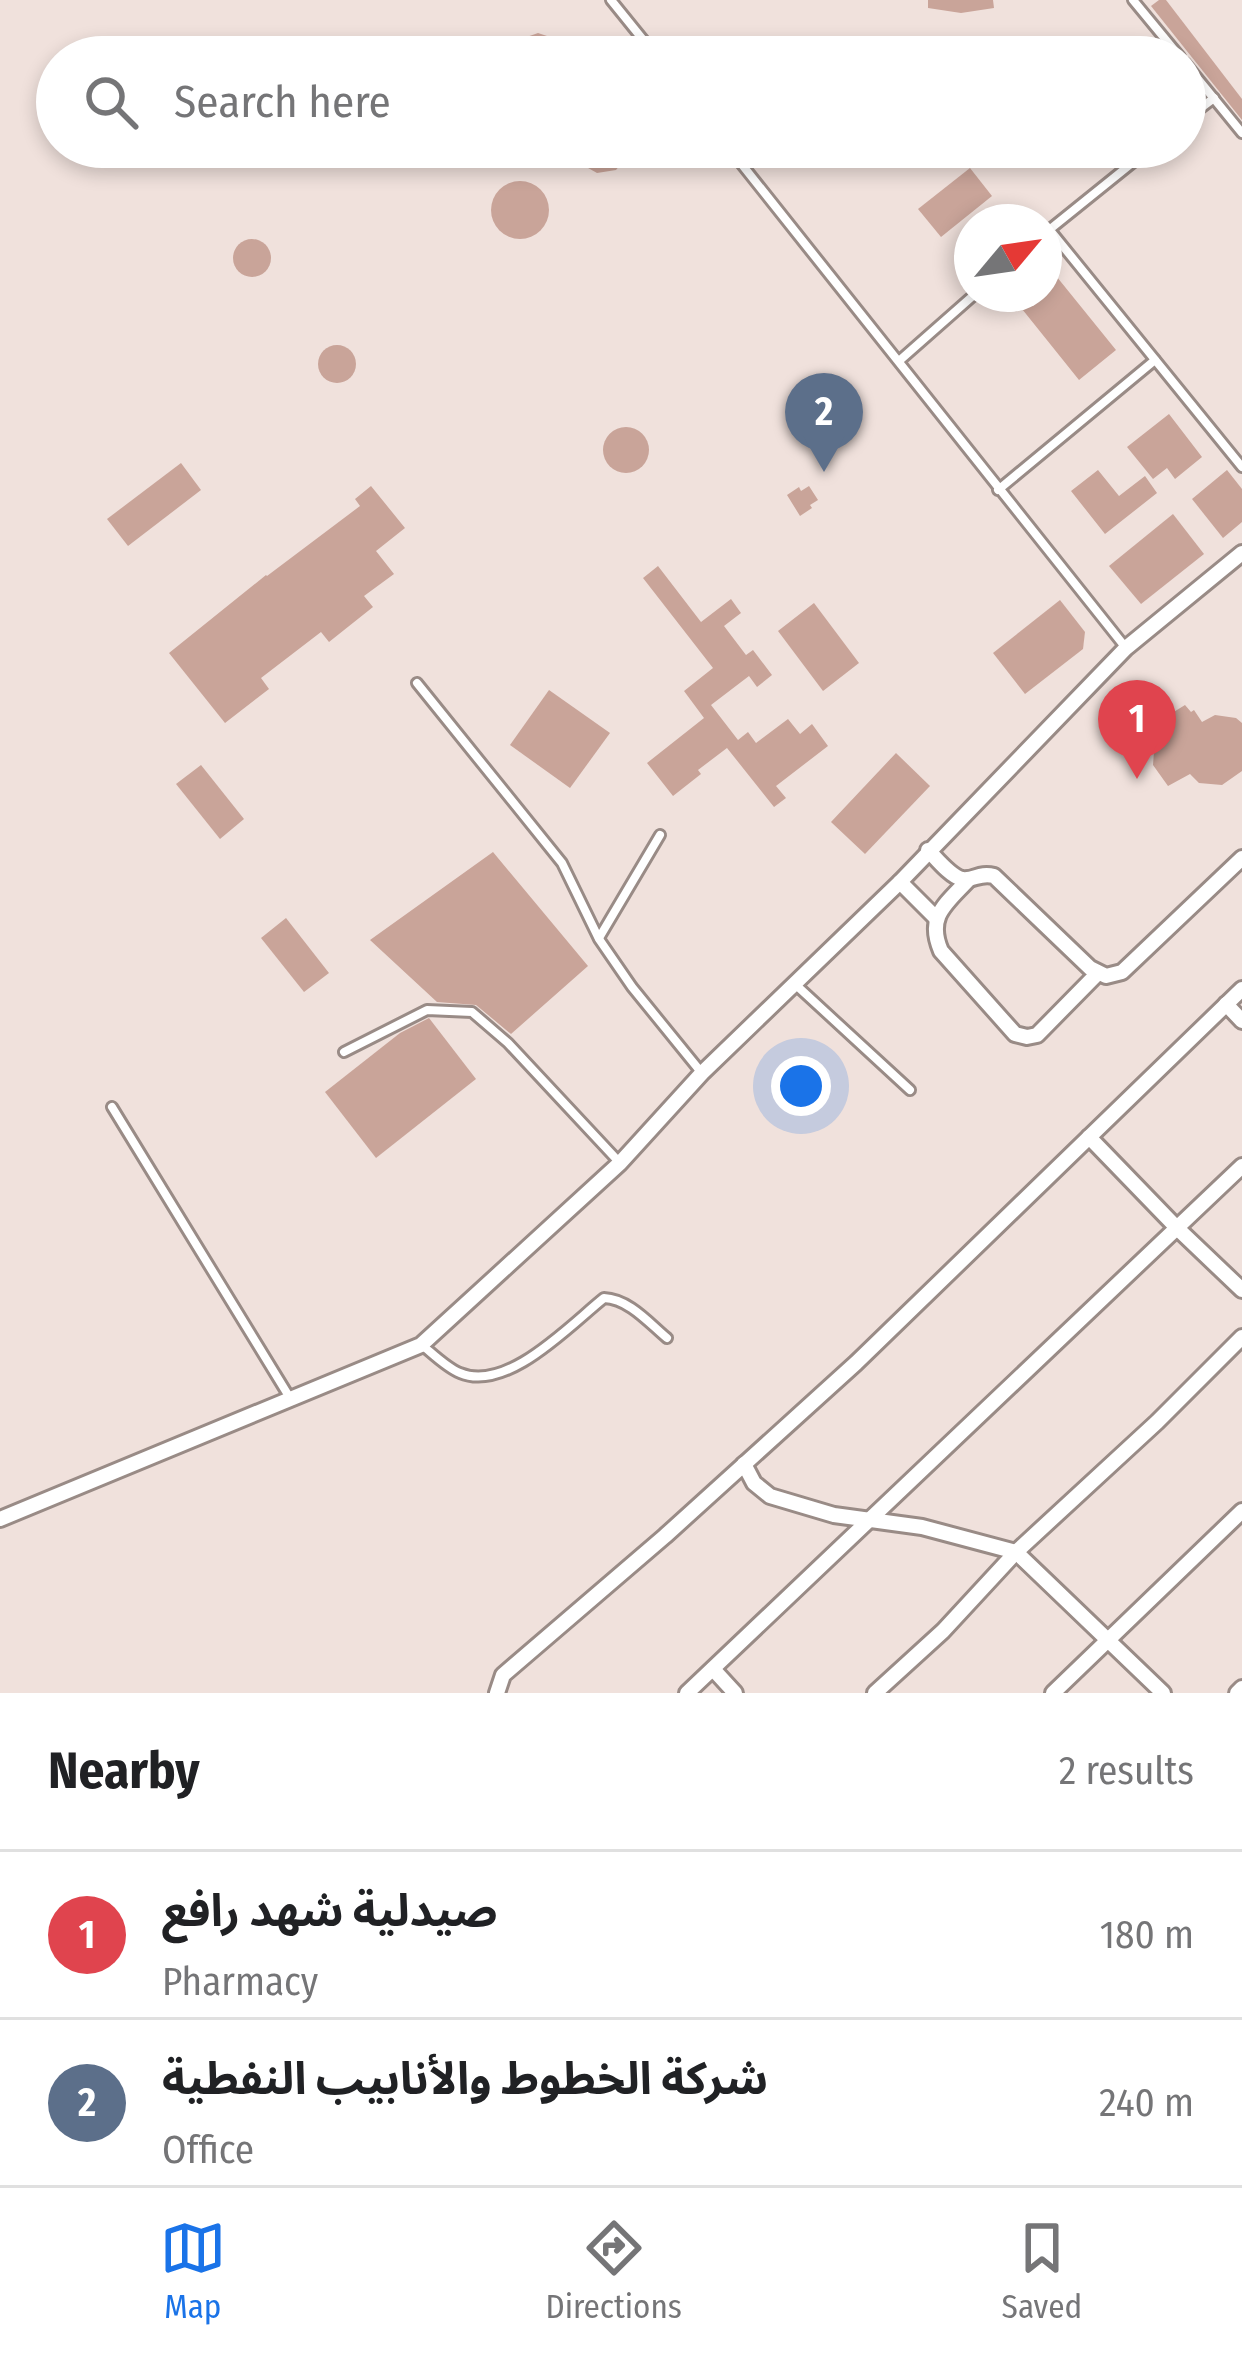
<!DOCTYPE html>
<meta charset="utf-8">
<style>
:root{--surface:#fff;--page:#f2f2f2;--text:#202124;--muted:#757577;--line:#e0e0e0;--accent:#1a73e8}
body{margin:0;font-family:"Fira Sans Condensed","Noto Sans Arabic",sans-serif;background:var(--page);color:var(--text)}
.compass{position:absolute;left:954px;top:204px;width:108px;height:108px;border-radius:50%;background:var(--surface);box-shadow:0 6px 18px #0003;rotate:61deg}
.you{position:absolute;left:801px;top:1086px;width:42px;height:42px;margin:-30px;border:9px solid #fff;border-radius:50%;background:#1a73e8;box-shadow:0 0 0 18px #1a73e833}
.badge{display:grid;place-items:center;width:78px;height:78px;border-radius:50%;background:var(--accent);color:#fff;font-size:39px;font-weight:700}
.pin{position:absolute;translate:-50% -99px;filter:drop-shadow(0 3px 6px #0008)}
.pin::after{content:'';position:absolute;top:63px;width:42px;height:36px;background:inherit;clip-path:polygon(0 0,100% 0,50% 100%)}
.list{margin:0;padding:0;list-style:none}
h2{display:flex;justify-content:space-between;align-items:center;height:156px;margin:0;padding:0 48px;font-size:51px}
h2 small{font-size:39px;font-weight:400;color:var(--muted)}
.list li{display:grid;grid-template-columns:78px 1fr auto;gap:36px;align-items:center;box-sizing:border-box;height:168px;padding:0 48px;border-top:3px solid var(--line)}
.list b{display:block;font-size:45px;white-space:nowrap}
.list p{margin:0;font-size:39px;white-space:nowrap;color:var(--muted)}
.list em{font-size:39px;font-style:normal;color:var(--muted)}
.icon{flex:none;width:66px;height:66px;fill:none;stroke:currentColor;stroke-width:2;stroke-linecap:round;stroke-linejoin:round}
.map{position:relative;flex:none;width:1242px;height:1693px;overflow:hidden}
.search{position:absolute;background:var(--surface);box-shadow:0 6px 18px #0003;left:36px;right:36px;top:36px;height:132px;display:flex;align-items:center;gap:30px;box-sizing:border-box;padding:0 42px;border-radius:66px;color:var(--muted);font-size:45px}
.sheet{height:492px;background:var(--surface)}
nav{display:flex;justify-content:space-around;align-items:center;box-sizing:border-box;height:168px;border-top:3px solid var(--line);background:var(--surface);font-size:33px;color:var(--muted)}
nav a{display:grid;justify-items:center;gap:6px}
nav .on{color:var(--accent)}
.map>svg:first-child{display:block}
</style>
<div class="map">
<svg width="1242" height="1693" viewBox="0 0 1242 1693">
<rect width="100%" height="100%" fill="#f0e1dc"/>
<g fill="#c9a499">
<polygon points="928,0 993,0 994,8 961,13 928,8"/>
<polygon points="1159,0 1166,0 1242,99 1242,120 1151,6"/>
<polygon points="538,33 556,39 568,57 509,57 521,39"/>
<polygon points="819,36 841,39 863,57 787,57 798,45"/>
<polygon points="570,147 635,147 616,170 597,173 581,164"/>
<polygon points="970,168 992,196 941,237 918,209"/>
<circle cx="520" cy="210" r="29"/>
<circle cx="252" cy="258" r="19"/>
<polygon points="1044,261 1116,350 1079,380 1010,294 1044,294"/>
<circle cx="337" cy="364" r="19"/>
<polygon points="1169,414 1202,457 1175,479 1167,468 1153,479 1127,447"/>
<circle cx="626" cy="450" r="23"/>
<polygon points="181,463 201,490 128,546 107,519"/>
<polygon points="1098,470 1119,496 1145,476 1157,493 1105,534 1071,491"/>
<polygon points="1227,470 1242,489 1242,522 1223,538 1192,499"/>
<polygon points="371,486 405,528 376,551 394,574 364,596 373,607 329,642 321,632 261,678 269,689 225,723 169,653 266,575 267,576 360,506 355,499"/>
<polygon points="809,486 818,500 810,505 812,508 800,516 787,495 799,487 801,491"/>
<polygon points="1173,514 1204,554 1141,604 1109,566"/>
<polygon points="658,566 701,622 731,599 741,613 724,626 746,655 753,650 772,675 757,687 749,676 711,705 738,740 748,732 756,743 788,719 800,734 812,724 828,746 776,786 786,798 774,807 727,748 698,770 701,774 673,796 647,763 704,718 684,691 713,668 643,578"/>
<polygon points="1060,600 1085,632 1083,649 1025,694 993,653"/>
<polygon points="814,603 859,663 823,691 778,631"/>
<polygon points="549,690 610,733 570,788 510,745"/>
<polygon points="1185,705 1191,712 1194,710 1202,722 1215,715 1236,718 1242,723 1242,771 1222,785 1199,783 1190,774 1168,786 1153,765 1156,723"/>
<polygon points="896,753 930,786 865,854 831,822"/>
<polygon points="201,765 244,819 220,839 176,784"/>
<polygon points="493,852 588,966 511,1034 476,1005 437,1002 370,940"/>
<polygon points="286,918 329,973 304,992 261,938"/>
<polygon points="429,1018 476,1079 376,1158 325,1092 400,1033"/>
</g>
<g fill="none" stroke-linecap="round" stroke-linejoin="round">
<defs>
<g id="service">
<polyline points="611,0 657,57"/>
<polyline points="1133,0 1180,57"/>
<polyline points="1185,63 1242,133"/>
<polyline points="1185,120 1214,98"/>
<polyline points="728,147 1126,648"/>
<polyline points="1049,229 1242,467"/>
<polyline points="1044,234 1152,147"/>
<polyline points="899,361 975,294"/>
<polyline points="998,490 1155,360"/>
<polyline points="417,683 562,863 599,939 632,987 701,1072"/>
<polyline points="599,938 660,835"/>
<polyline points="796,985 910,1090"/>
<polyline points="344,1052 427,1010 472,1012 508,1043 620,1163"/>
<polyline points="112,1107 290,1398"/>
<path d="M422 1345C433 1354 447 1368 460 1373 507 1393 570 1325 604 1298 629 1299 649 1323 667 1338"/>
</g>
<g id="minor">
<path d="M928 850C936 858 950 876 962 879 974 881 979 872 994 876L1090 968 1106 976 1122 972 1242 858"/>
<path d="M969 879C946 904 926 916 941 951L1015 1034 1027 1037 1037 1035 1097 974"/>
<polyline points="900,882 935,917"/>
<polyline points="1226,1004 1242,1021"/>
<polyline points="1089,1137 1177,1228 1242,1290"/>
<polyline points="744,1464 754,1483 770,1496 834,1515 922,1527 1016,1552 1163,1693"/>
<polyline points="0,1519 421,1345 620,1163 702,1073 900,882 1126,648 1242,553"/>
<polyline points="713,1669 735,1693"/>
<polyline points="497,1693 503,1675 665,1536 856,1363 1242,989"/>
<polyline points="687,1693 1242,1166"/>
<polyline points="875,1693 943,1631 1016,1552 1157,1422 1242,1337"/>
<polyline points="1053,1693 1242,1511"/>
<polyline points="1237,1693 1242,1688"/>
</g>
</defs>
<use href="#service" stroke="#998b86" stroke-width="14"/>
<use href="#minor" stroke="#998b86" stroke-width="20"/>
<use href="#service" stroke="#fff" stroke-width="8"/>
<use href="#minor" stroke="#fff" stroke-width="14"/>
</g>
</svg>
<svg class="compass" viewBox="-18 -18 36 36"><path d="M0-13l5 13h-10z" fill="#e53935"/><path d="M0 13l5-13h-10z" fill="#757577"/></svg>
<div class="you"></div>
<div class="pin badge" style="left:1137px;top:779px;background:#e0444e">1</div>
<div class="pin badge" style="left:824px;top:472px;background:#5c6f8a">2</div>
<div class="search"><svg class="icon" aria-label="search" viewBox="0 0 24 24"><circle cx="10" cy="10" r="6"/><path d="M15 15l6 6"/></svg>Search here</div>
</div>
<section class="sheet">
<h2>Nearby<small>2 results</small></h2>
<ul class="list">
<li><span class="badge" style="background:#e0444e">1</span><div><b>صيدلية شهد رافع</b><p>Pharmacy</p></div><em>180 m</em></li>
<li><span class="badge" style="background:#5c6f8a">2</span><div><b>شركة الخطوط والأنابيب النفطية</b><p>Office</p></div><em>240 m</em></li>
</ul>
</section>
<nav>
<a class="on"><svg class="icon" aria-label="map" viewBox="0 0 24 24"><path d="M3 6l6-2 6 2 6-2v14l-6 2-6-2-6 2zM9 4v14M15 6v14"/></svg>Map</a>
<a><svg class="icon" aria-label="directions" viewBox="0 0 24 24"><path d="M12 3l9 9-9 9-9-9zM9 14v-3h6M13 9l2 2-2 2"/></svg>Directions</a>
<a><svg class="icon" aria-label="saved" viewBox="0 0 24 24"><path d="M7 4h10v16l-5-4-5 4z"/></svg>Saved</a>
</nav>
